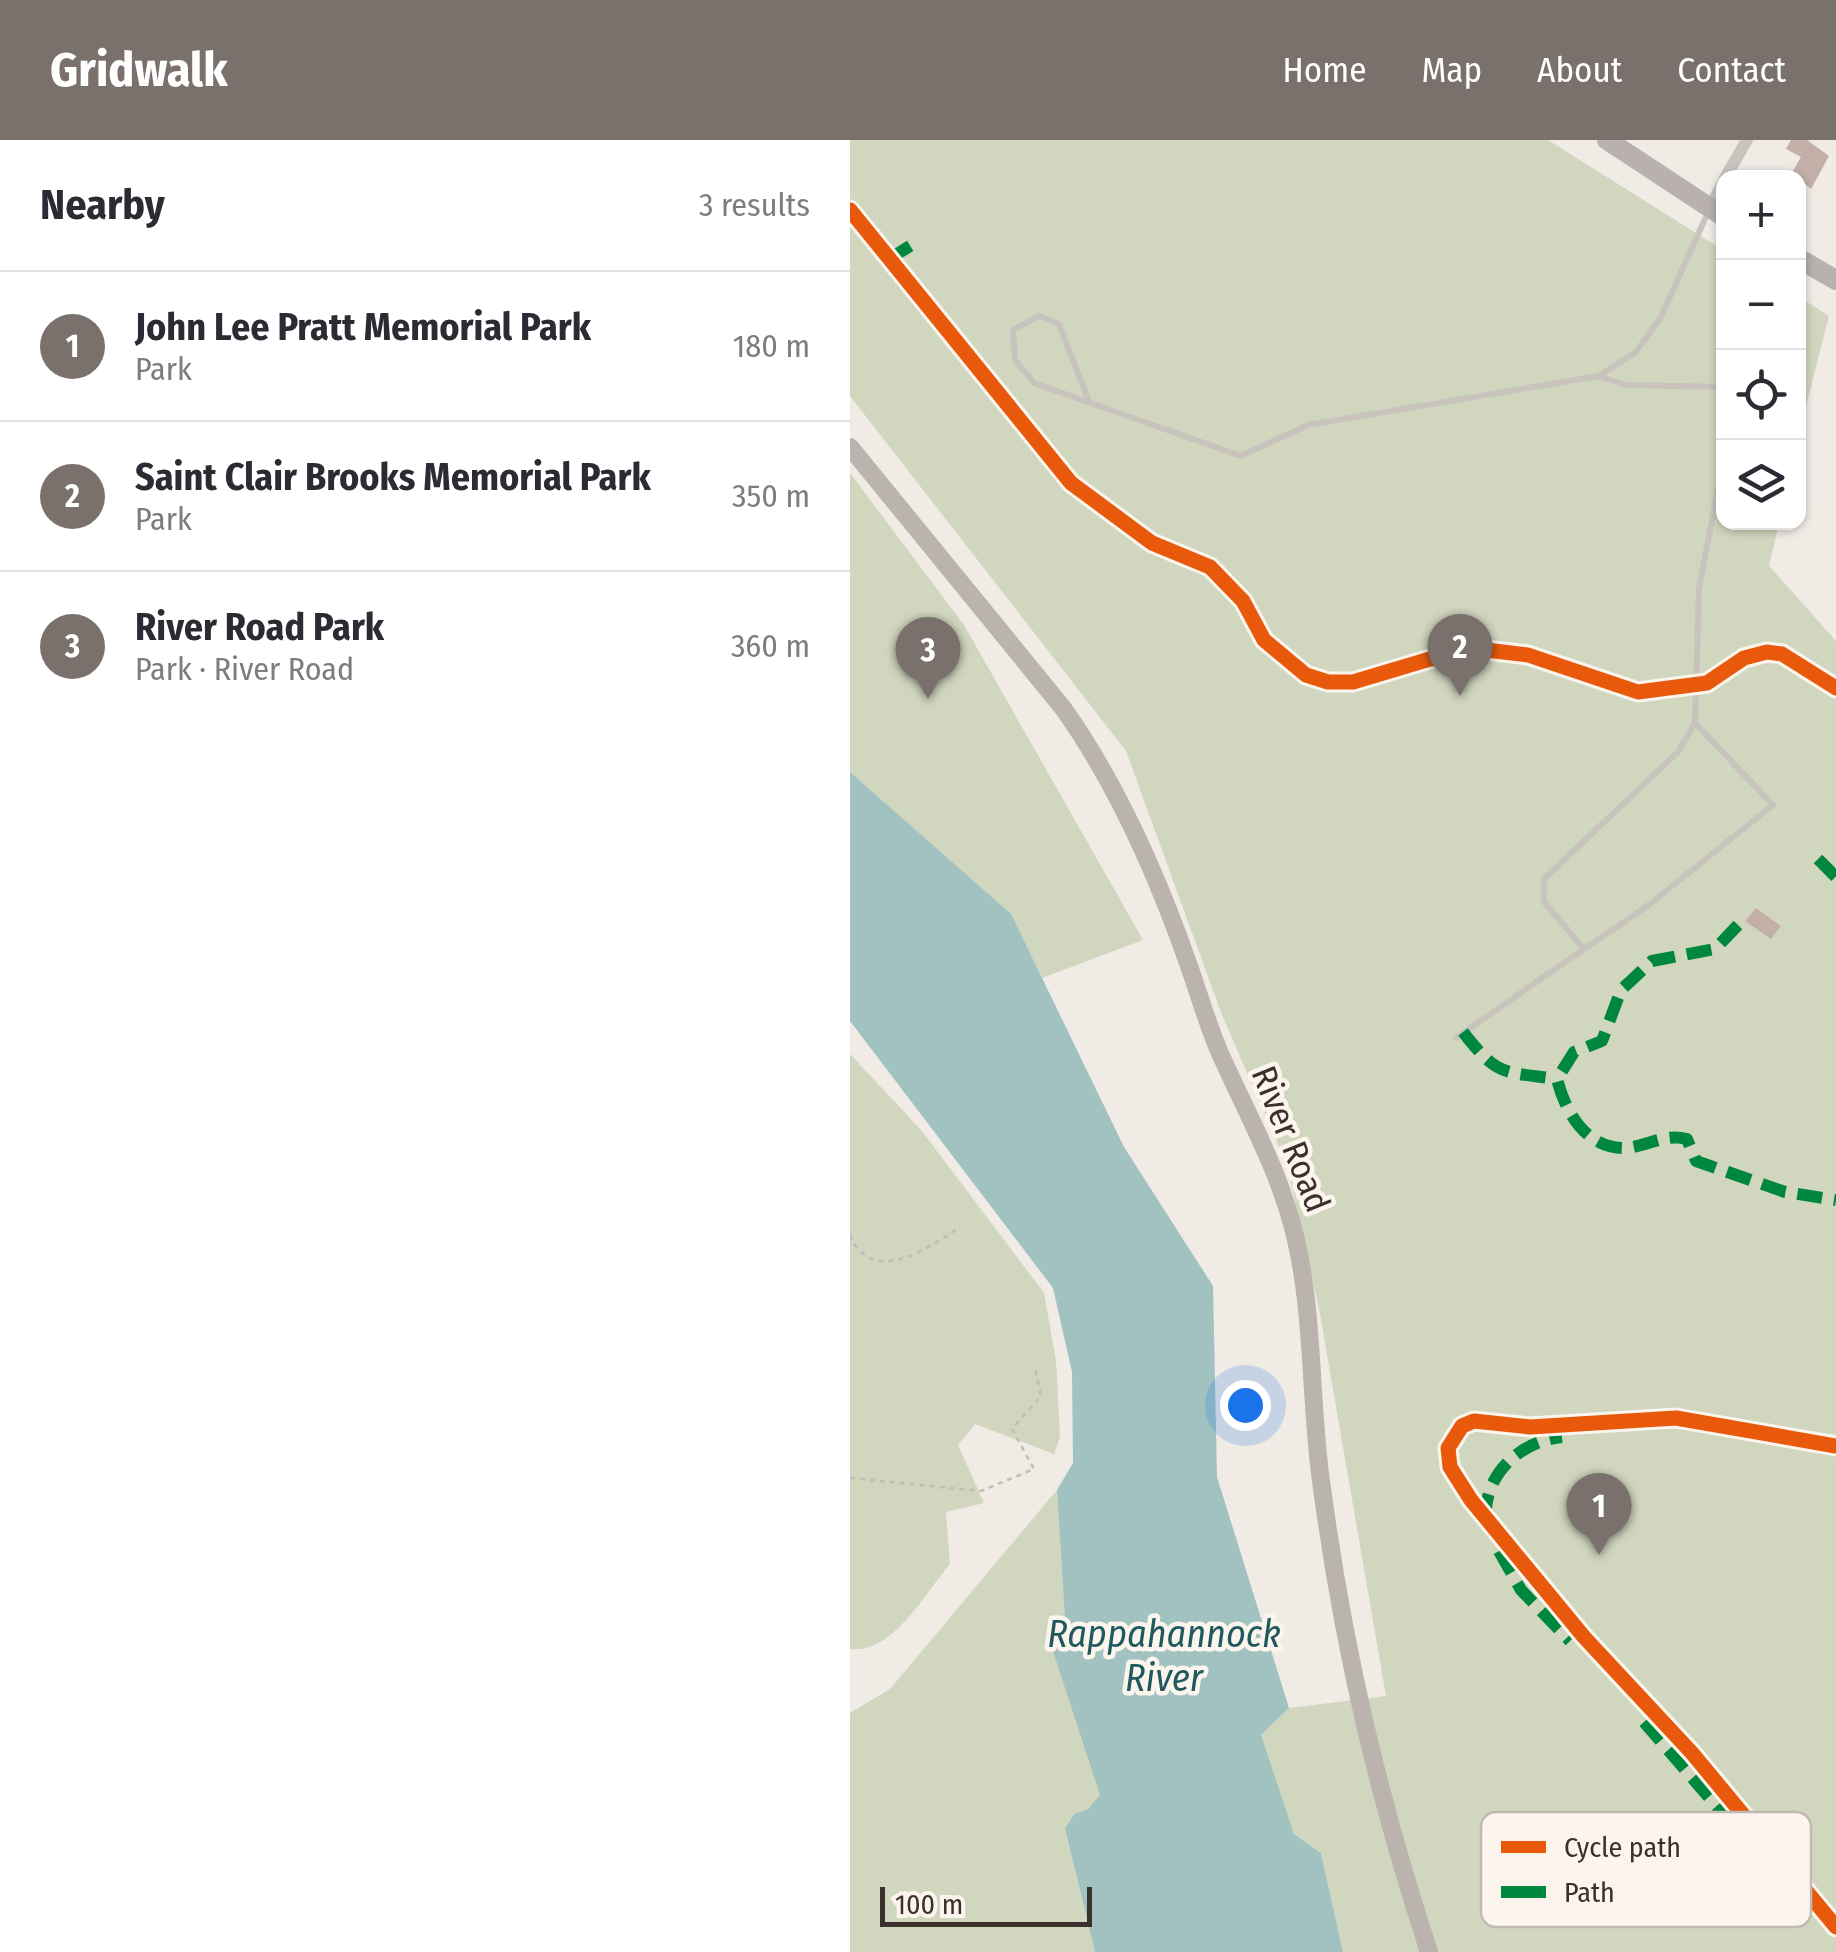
<!DOCTYPE html>
<meta charset="utf-8">
<style>
:root{--surface:#fff;--page:#f7f7f7;--text:#2b2b33;--muted:#7c7c81;--line:#e1e1e2;--accent:#7a716c}
body{margin:0;font-family:"Fira Sans Condensed",sans-serif;background:var(--page);color:var(--text)}
.controls{position:absolute;right:30px;top:30px;display:grid;overflow:hidden;border-radius:20px;box-shadow:0 2px 8px #0004}
.controls button{width:90px;height:90px;display:grid;place-items:center;padding:0;border:0;border-bottom:2px solid var(--line);background:var(--surface);color:var(--text);font:50px sans-serif}
.scale{position:absolute;left:30px;bottom:25px;width:212px;box-sizing:border-box;padding-left:10px;border:5px solid #3b302b;border-top:0;font-size:28px;line-height:35px;white-space:nowrap;color:#3b302b;-webkit-text-stroke:8px #fbf5ee;paint-order:stroke}
.you{position:absolute;left:395px;top:1265px;width:35px;height:35px;margin:-25px;border:8px solid #fff;border-radius:50%;background:#1a73e8;box-shadow:0 0 0 15px #1a73e833}
.badge{display:grid;place-items:center;width:65px;height:65px;border-radius:50%;background:var(--accent);color:#fff;font-size:32px;font-weight:700}
.pin{position:absolute;translate:-50% -82px;filter:drop-shadow(0 2px 5px #0008)}
.pin::after{content:'';position:absolute;top:52px;width:35px;height:30px;background:inherit;clip-path:polygon(0 0,100% 0,50% 100%)}
.list{margin:0;padding:0;list-style:none}
h2{display:flex;justify-content:space-between;align-items:center;height:130px;margin:0;padding:0 40px;font-size:42px}
h2 small{font-size:32px;font-weight:400;color:var(--muted)}
.list li{display:grid;grid-template-columns:65px 1fr auto;gap:30px;align-items:center;box-sizing:border-box;height:150px;padding:0 40px;border-top:2px solid var(--line)}
.list b{display:block;font-size:38px;white-space:nowrap}
.list p{margin:0;font-size:32px;white-space:nowrap;color:var(--muted)}
.list em{font-size:32px;font-style:normal;color:var(--muted)}
.icon{flex:none;width:55px;height:55px;fill:none;stroke:currentColor;stroke-width:2;stroke-linecap:round;stroke-linejoin:round}
.map{position:relative;flex:none;width:986px;height:1812px;overflow:hidden}
header{display:flex;align-items:center;gap:60px;box-sizing:border-box;height:140px;padding:0 50px;background:var(--accent);color:#fff}
header strong{font-size:48px}
nav{display:flex;gap:55px;margin-inline-start:auto;font-size:35px}
main{display:flex}
aside{flex:1;background:var(--surface)}
.map>svg:first-child{display:block}
</style>
<header>
<strong>Gridwalk</strong>
<nav><a>Home</a><a>Map</a><a>About</a><a>Contact</a></nav>
</header>
<main>
<aside>
<h2>Nearby<small>3 results</small></h2>
<ul class="list">
<li><span class="badge">1</span><div><b>John Lee Pratt Memorial Park</b><p>Park</p></div><em>180 m</em></li>
<li><span class="badge">2</span><div><b>Saint Clair Brooks Memorial Park</b><p>Park</p></div><em>350 m</em></li>
<li><span class="badge">3</span><div><b>River Road Park</b><p>Park · River Road</p></div><em>360 m</em></li>
</ul>
</aside>
<div class="map">
<svg width="986" height="1812" viewBox="0 0 986 1812">
<rect width="100%" height="100%" fill="#f0ebe5"/>
<g fill="#d1d6bf">
<polygon points="0,0 698,0 873,110 874,382 929,383 919,426 986,501 986,1812 493,1812 471,1713 444,1694 410,1595 439,1568 536,1556 470,1174 437,1025 372,875 276,611 0,256"/>
<polygon points="949,157 979,176 949,294"/>
<polygon points="0,333 114,485 293,800 192,838 160,774 0,632"/>
<path d="M0 914 72 991 194 1153 206 1221 210 1297 204 1314 125 1284 108 1305 134 1363 96 1372 100 1424C75 1453 43 1514 0 1509Z"/>
<polygon points="207,1350 215,1480 250,1656 238,1669 224,1674 215,1690 245,1812 0,1812 0,1573 40,1549"/>
</g>
<polygon fill="#a1c2c1" points="0,632 161,774 274,1007 363,1146 367,1337 439,1568 411,1595 444,1694 471,1713 493,1812 245,1812 215,1689 224,1674 238,1669 250,1655 199,1499 215,1480 207,1350 223,1323 222,1232 203,1148 0,881"/>
<g fill="#c3afa7">
<polygon points="941,0 957,0 979,16 961,49 948,38 939,38 951,17 936,9"/>
<polygon points="906,768 931,786 921,799 895,781"/>
</g>
<g fill="none" stroke-linecap="round" stroke-linejoin="round">
<g stroke="#c2bbb6" stroke-width="2.5" stroke-dasharray="5 5" stroke-linecap="butt">
<path d="M0 1095C22 1147 77 1109 107 1089"/>
<polyline points="0,1338 131,1351 184,1329 162,1289 191,1256 185,1227"/>
</g>
<g stroke="#c9c3be" stroke-width="6">
<polyline points="749,236 776,245 874,247"/>
<polyline points="238,259 209,184 189,176 163,190 165,220 184,243 391,316 458,285 749,236 786,212 811,177 859,70"/>
<polyline points="734,809 796,767 923,665 845,583"/>
<polyline points="606,898 734,809 694,762 694,739 828,612 845,583 849,448 874,318"/>
</g>
<g stroke="#c9c3be" stroke-width="12">
<polyline points="875,38 897,0"/>
<polyline points="859,69 874,41"/>
</g>
<path stroke="#bab3ae" stroke-width="18" d="M0 307 213 568C267 644 308 737 339 826 349 854 357 883 369 911 397 974 431 1033 446 1100 464 1178 460 1262 471 1341 493 1507 527 1653 579 1812"/>
<g stroke="#b8b1ad" stroke-width="20">
<polyline points="757,0 874,77"/>
<polyline points="948,118 986,140"/>
</g>
<g stroke="#00873e" stroke-width="12" stroke-dasharray="25 12" stroke-linecap="butt">
<polyline points="39,119 68,101"/>
<polyline points="968,719 986,737"/>
<path d="M888 785 865 809 802 821 771 850 752 901 724 912 707 939C715 971 735 1008 774 1008 796 1007 814 993 837 999L846 1021 935 1052 986 1060"/>
<path d="M613 892C649 938 652 931 707 939"/>
<path d="M636 1379C633 1335 670 1301 712 1297"/>
<polyline points="649,1411 671,1450 720,1501"/>
<polyline points="794,1582 882,1684"/>
</g>
<defs>
<g id="cycleway">
<polyline points="0,70 221,343 302,403 360,427 393,461 414,500 456,535 478,542 503,542 580,519 636,510 678,515 788,552 857,543 894,518 917,512 932,514 986,548"/>
<polyline points="986,1306 826,1278 680,1287 624,1281 612,1286 598,1308 600,1327 621,1360 734,1497 842,1613 986,1787"/>
</g>
</defs>
<use href="#cycleway" stroke="#fbf5ee" stroke-width="21"/>
<use href="#cycleway" stroke="#e8590c" stroke-width="15"/>
</g>
<g text-anchor="middle" dominant-baseline="central" stroke-width="9" stroke-linejoin="round" paint-order="stroke">
<g font-size="35" fill="#3b302b" stroke="#fbf5ee">
<text transform="translate(441 999) rotate(68)">River Road</text>
</g>
<g font-size="38" font-style="italic" fill="#1f5a5e" stroke="#fbf5ee">
<text x="314" y="1494">Rappahannock<tspan x="314" dy="44">River</tspan></text>
</g>
</g>
<rect x="631" y="1672" width="330" height="115" rx="15" fill="#fbf5ee" stroke="#c1bab4" stroke-width="2.5"/>
<rect x="651" y="1701" width="45" height="12" fill="#e8590c"/>
<rect x="651" y="1746" width="45" height="12" fill="#00873e"/>
<g font-size="28" fill="#3b302b">
<text x="714" y="1717">Cycle path</text>
<text x="714" y="1762">Path</text>
</g>
</svg>
<div class="controls">
<button>+</button>
<button>−</button>
<button><svg class="icon" aria-label="locate" viewBox="0 0 24 24"><circle cx="12" cy="12" r="6"/><path d="M12 2v4M12 18v4M2 12h4M18 12h4"/></svg></button>
<button><svg class="icon" aria-label="layers" viewBox="0 0 24 24"><path d="M12 4l9 5-9 5-9-5zM3 14l9 5 9-5"/></svg></button>
</div>
<div class="scale">100 m</div>
<div class="you"></div>
<div class="pin badge" style="left:749px;top:1415px">1</div>
<div class="pin badge" style="left:610px;top:556px">2</div>
<div class="pin badge" style="left:78px;top:559px">3</div>
</div>
</main>
